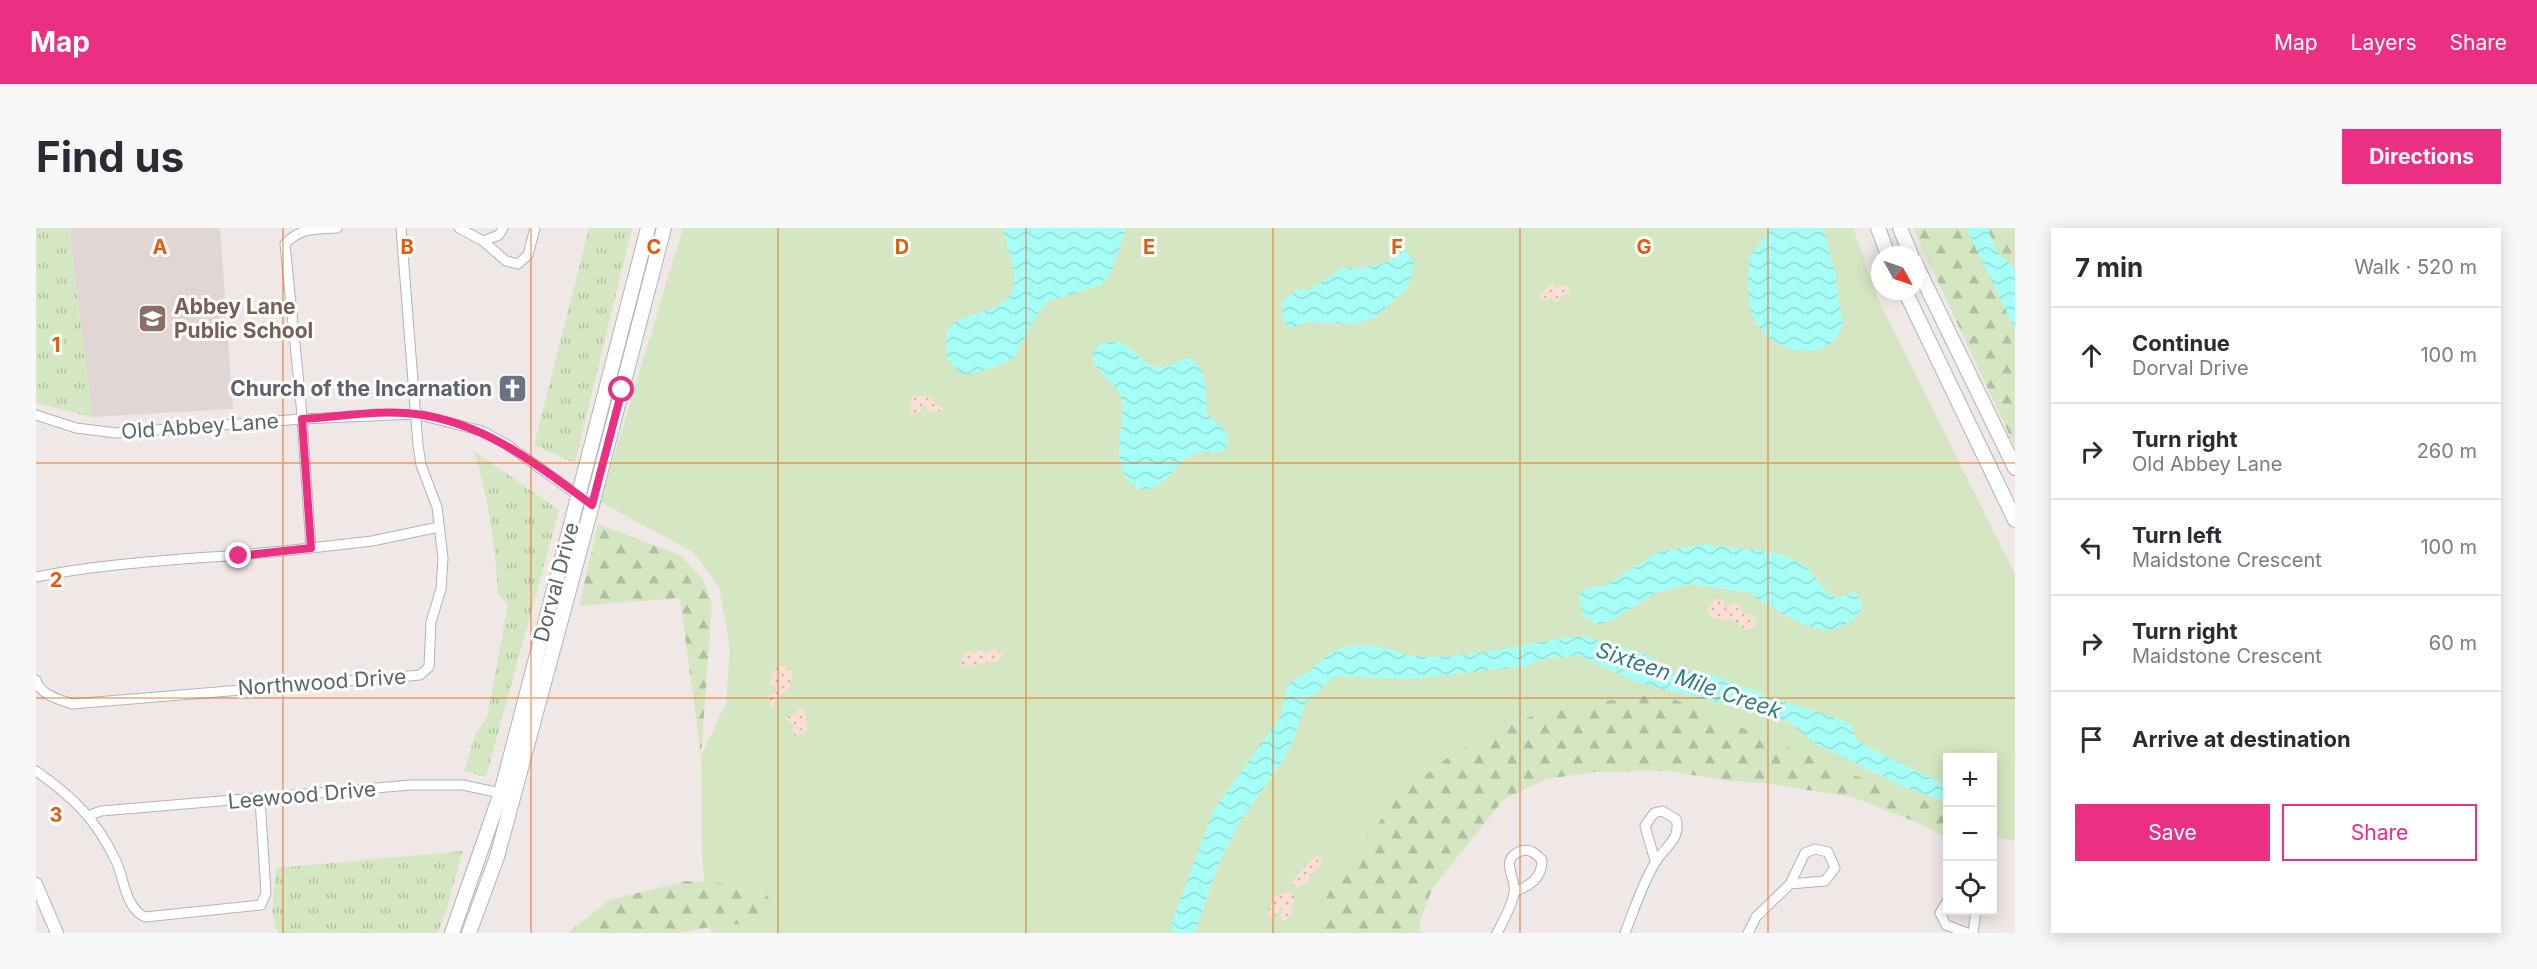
<!DOCTYPE html>
<meta charset="utf-8">
<style>
:root{--surface:#fff;--page:#f7f7f7;--text:#2b2b33;--muted:#7c7c81;--line:#e1e1e2;--accent:#eb3083}
body{margin:0;font-family:Inter,sans-serif;background:var(--page);color:var(--text)}
.controls{position:absolute;right:18px;bottom:18px;display:grid;overflow:hidden;border-radius:0px;box-shadow:0 3px 15px #0003}
.controls button{width:54px;height:54px;display:grid;place-items:center;padding:0;border:0;border-bottom:2px solid var(--line);background:var(--surface);color:var(--text);font:30px sans-serif}
.compass{position:absolute;left:1835px;top:18px;width:54px;height:54px;border-radius:50%;background:var(--surface);box-shadow:0 3px 15px #0003;rotate:130deg}
.stop{position:absolute;width:18px;height:18px;margin:-14px;border:4px solid #eb3083;border-radius:50%;background:#fff}
.stop.end{background:#eb3083;border-color:#fff;box-shadow:0 2px 6px #0008}
.list{margin:0;padding:0;list-style:none}
h2{display:flex;justify-content:space-between;align-items:center;height:78px;margin:0;padding:0 24px;font-size:26px}
h2 small{font-size:20px;font-weight:400;color:var(--muted)}
.list li{display:grid;grid-template-columns:39px 1fr auto;gap:18px;align-items:center;box-sizing:border-box;height:96px;padding:0 24px;border-top:2px solid var(--line)}
.list b{display:block;font-size:22px;white-space:nowrap}
.list p{margin:0;font-size:20px;white-space:nowrap;color:var(--muted)}
.list em{font-size:20px;font-style:normal;color:var(--muted)}
.actions{display:flex;gap:12px;padding:18px 24px}
.actions a{flex:1;padding:14px 0;border:2px solid var(--accent);border-radius:0px;text-align:center;font-size:21px;color:var(--accent)}
.actions .main{background:var(--accent);color:#fff}
.icon{flex:none;width:33px;height:33px;fill:none;stroke:currentColor;stroke-width:2;stroke-linecap:round;stroke-linejoin:round}
.map{position:relative;flex:none;width:1979px;height:705px;overflow:hidden;border-radius:0px}
header{display:flex;align-items:center;gap:36px;box-sizing:border-box;height:84px;padding:0 30px;background:var(--accent);color:#fff}
header strong{font-size:28px}
nav{display:flex;gap:33px;margin-inline-start:auto;font-size:21px}
.intro{display:flex;align-items:center;justify-content:space-between;box-sizing:border-box;height:144px;padding:0 36px}
h1{margin:0;font-size:42px}
.button{padding:15px 27px;border-radius:0px;background:var(--accent);color:#fff;font-size:21px;font-weight:700}
main{display:flex;gap:36px;padding:0 36px}
aside{flex:1;background:var(--surface);border-radius:0px;box-shadow:0 3px 15px #0003}
.map>svg:first-child{display:block}
</style>
<header>
<strong>Map</strong>
<nav><a>Map</a><a>Layers</a><a>Share</a></nav>
</header>
<div class="intro"><h1>Find us</h1><a class="button">Directions</a></div>
<main>
<div class="map">
<svg width="1979" height="705" viewBox="0 0 1979 705">
<defs>
<pattern id="forest-firs" width="22" height="20" patternUnits="userSpaceOnUse" patternTransform="scale(1.5)"><rect width="22" height="20" fill="#d5e7c2"/><path d="M5 1l3.5 6h-7zM16 11l3.5 6h-7z" fill="#b0bfa1"/></pattern>
<pattern id="sand-dots" width="8" height="8" patternUnits="userSpaceOnUse" patternTransform="scale(1.5)"><rect width="8" height="8" fill="#fbded5"/><path d="M2 2h.1M6 6h.1" fill="none" stroke="#ceb8b1" stroke-width="1.8" stroke-linecap="round"/></pattern>
<pattern id="park-tufts" width="24" height="20" patternUnits="userSpaceOnUse" patternTransform="scale(1.5)"><rect width="24" height="20" fill="#d5e7c2"/><path d="M3 7l-1-3M5 7V3M7 7l1-3M15 17l-1-3M17 17v-4M19 17l1-3" fill="none" stroke="#b0bfa1"/></pattern>
<pattern id="water-waves" width="16" height="10" patternUnits="userSpaceOnUse" patternTransform="scale(1.5)"><rect width="16" height="10" fill="#a6fff7"/><path d="M0 5q4-4 8 0t8 0" fill="none" stroke="#91ddd7"/></pattern>
</defs>
<rect width="100%" height="100%" fill="#f0e8e6"/>
<polygon fill="#e0d7d4" points="33,0 184,0 197,181 56,189"/>
<polygon fill="#d5e7c2" points="647,0 1817,0 1841,69 1979,346 1979,613 1957,609 1956,530 1912,530 1911,601 1884,596 1749,542 1587,519 1454,568 1385,669 1384,705 675,705 666,632 665,528 690,475 694,421 683,359 657,324 564,274"/>
<g fill="url(#forest-firs)">
<polygon points="1878,0 1979,0 1979,219 1881,9"/>
<polygon points="562,296 646,328 667,352 676,376 665,528 644,370 543,378"/>
<polygon points="1626,466 1875,571 1911,574 1911,610 1835,572 1727,555 1695,553 1630,543 1559,544 1510,551 1467,572 1396,661 1380,705 1274,705 1304,641 1331,610 1364,567 1410,531 1453,507 1493,489 1554,475"/>
<polygon points="650,653 720,657 734,671 725,697 690,696 642,705 532,705 573,672"/>
</g>
<g fill="url(#sand-dots)">
<polygon points="1515,55 1519,57 1518,63 1526,56 1533,60 1535,65 1526,67 1522,74 1516,73 1516,67 1512,72 1506,72 1503,68"/>
<polygon points="877,168 896,169 899,177 906,178 906,183 895,184 888,177 883,185 875,186 873,173"/>
<polygon points="1680,371 1688,373 1689,381 1696,375 1701,376 1708,385 1719,389 1720,397 1709,403 1697,391 1685,392 1675,389 1671,382"/>
<polygon points="959,420 967,426 962,433 929,438 924,436 930,423 939,425 946,421 950,426"/>
<polygon points="745,437 757,443 753,459 741,469 736,481 731,469 740,464 741,460 733,456 738,442"/>
<polygon points="764,480 769,482 771,502 760,509 757,506 758,497 748,490 759,486"/>
<polygon points="1281,627 1286,632 1283,639 1274,646 1272,654 1259,660 1256,655 1257,652"/>
<polygon points="1252,664 1259,669 1255,688 1248,693 1244,690 1248,676 1238,689 1232,689 1231,685 1238,669"/>
</g>
<g fill="url(#park-tufts)">
<polygon points="0,0 33,0 56,189 0,175"/>
<polygon points="553,0 596,0 539,235 498,217"/>
<path d="M438 223 523 282 450 549 428 543 439 507 451 489 472 376 462 366C459 317 453 271 438 223Z"/>
<polygon points="427,623 408,690 401,705 242,705 236,685 240,640"/>
</g>
<g fill="url(#water-waves)">
<path d="M967 0H1090L1076 43 1065 57 1013 73 1003 83 978 130 948 143 926 146 911 131 910 105C922 80 977 88 978 55 980 36 969 18 967 0Z"/>
<path d="M1735 0H1787L1798 40 1807 97C1804 101 1801 109 1797 113 1773 135 1731 119 1718 91 1711 74 1712 49 1713 30Z"/>
<polygon points="1930,0 1952,0 1960,22 1979,41 1979,102"/>
<polygon points="1370,22 1378,35 1372,59 1338,90 1320,96 1271,94 1255,100 1247,93 1246,74 1262,61 1273,62 1308,39 1320,41 1348,35"/>
<path d="M1079 113C1097 116 1106 139 1124 139 1135 139 1142 132 1152 130 1174 140 1168 165 1171 184 1178 197 1202 204 1188 223 1178 227 1167 221 1157 226 1139 234 1121 274 1097 257 1087 250 1084 235 1083 224 1082 207 1089 190 1086 173 1082 154 1059 146 1056 128L1063 117Z"/>
<path d="M1668 316C1699 322 1736 319 1764 335 1780 344 1785 364 1801 370L1818 364C1842 382 1805 404 1787 402 1767 399 1740 381 1722 372L1716 365 1654 356 1642 359 1620 365 1578 391 1565 396 1558 395 1547 387 1542 368 1551 360 1568 358 1622 324Z"/>
<path d="M1547 408 1613 427 1627 443 1637 446 1661 442 1726 465 1729 468 1807 492 1816 498 1818 509 1830 518 1911 558V574L1873 561 1780 516 1750 492 1600 454 1542 427 1507 431 1489 438 1375 451 1299 448 1269 475 1258 511 1245 535 1203 595 1181 640 1159 705H1137L1135 697 1177 583 1244 489 1252 456C1274 446 1290 422 1314 418 1341 413 1366 429 1392 429 1445 429 1495 413 1547 408Z"/>
</g>
<g fill="none" stroke-linecap="round" stroke-linejoin="round">
<defs>
<g id="minor">
<polyline points="423,0 447,13 470,33 482,36 492,27 499,0"/>
<polyline points="447,13 463,7 467,0"/>
<polyline points="0,187 40,200 80,205 266,191 380,186 446,203 470,216 556,277"/>
<polyline points="275,320 336,313 403,299"/>
<path d="M0 349C90 331 183 331 275 320L265 176 249 16C264 0 278 1 301 0"/>
<path d="M0 452C4 467 22 471 36 476L384 447 393 439 395 394 405 361 407 330 401 279 385 237 382 217 365 0"/>
<path d="M0 543C37 569 60 591 80 633 88 650 89 680 109 689L225 677 230 665 224 572"/>
<polyline points="54,587 65,583 375,557 427,557 469,566"/>
<polyline points="1912,672 1904,685 1910,697 1931,705"/>
<path d="M1461 705C1467 693 1476 678 1478 665 1481 650 1462 631 1485 623 1494 620 1500 626 1506 632 1506 650 1495 657 1478 664"/>
<path d="M1589 705C1598 682 1606 656 1619 635 1628 619 1646 611 1640 591L1626 583 1618 585 1609 598 1619 633"/>
<polyline points="1712,705 1720,689 1754,656 1769,625 1779,621 1792,624 1799,640 1789,653 1754,656"/>
<polyline points="1937,705 1940,682"/>
</g>
<polyline id="tertiary" points="0,656 21,705"/>
<g id="secondary">
<polyline points="1842,0 1852,27"/>
<polyline points="1864,0 1875,27"/>
<polyline points="1880,37 1979,240"/>
<polyline points="1869,63 1979,292"/>
<polyline points="416,705 465,565 612,0"/>
<polyline points="433,705 461,629 556,277 628,0"/>
</g>
</defs>
<use href="#minor" stroke="#aeb5b5" stroke-width="11"/>
<use href="#tertiary" stroke="#aeb5b5" stroke-width="14"/>
<use href="#secondary" stroke="#aeb5b6" stroke-width="16"/>
<use href="#minor" stroke="#fff" stroke-width="9"/>
<use href="#tertiary" stroke="#fff" stroke-width="12"/>
<use href="#secondary" stroke="#fff" stroke-width="14"/>
</g>
<g fill="none" stroke-linecap="round" stroke-linejoin="round">
<path stroke="#eb3083" stroke-width="8" d="M203 328 275 320 266 191C303 189 344 181 380 186 452 196 500 236 556 277L586 162"/>
</g>
<path fill="none" stroke="#e15a10" stroke-width="1.5" stroke-opacity="0.55" d="M247 0V705M495 0V705M742 0V705M990 0V705M1237 0V705M1484 0V705M1732 0V705M0 235H1979M0 470H1979"/>
<defs>
<symbol id="school-square" viewBox="-11 -11 22 22"><rect x="-9" y="-9" width="18" height="18" rx="4" fill="#8d6e63" stroke="#fff"/><path d="M0-5L7-2L0 1L-7-2ZM-4 1L0 2.5L4 1V4Q0 6-4 4Z" fill="#fff"/></symbol>
<symbol id="church-square" viewBox="-11 -11 22 22"><rect x="-9" y="-9" width="18" height="18" rx="4" fill="#6b7280" stroke="#fff"/><path d="M-1.2-6h2.4v3.5h3.3v2.4h-3.3V6h-2.4V-.1h-3.3v-2.4h3.3Z" fill="#fff"/></symbol>
</defs>
<g fill-rule="evenodd">
<use href="#school-square" x="100" y="74" width="33" height="33"/>
<use href="#church-square" x="460" y="144" width="33" height="33"/>
</g>
<g text-anchor="middle" dominant-baseline="central" stroke-width="6" stroke-linejoin="round" paint-order="stroke">
<g font-size="21" font-weight="bold" fill="#785e54" stroke="#fff" text-anchor="start">
<text x="138" y="78">Abbey Lane<tspan x="138" dy="24">Public School</tspan></text>
</g>
<g font-size="21" font-weight="bold" fill="#5b616d" stroke="#fff" text-anchor="end">
<text x="456" y="160">Church of the Incarnation</text>
</g>
<g font-size="21" fill="#5d6666" stroke="#fff">
<text transform="translate(164 198) rotate(-4)">Old Abbey Lane</text>
<text transform="translate(520 354) rotate(-75)">Dorval Drive</text>
<text transform="translate(286 454) rotate(-4)">Northwood Drive</text>
<text transform="translate(266 567) rotate(-5)">Leewood Drive</text>
</g>
<g font-size="22" font-style="italic" fill="#317d7c" stroke="#fff">
<text transform="translate(1653 452) rotate(19)">Sixteen Mile Creek</text>
</g>
</g>
<g font-size="20" text-anchor="middle" font-weight="bold" fill="#e15a10" stroke="#fff" stroke-width="6" stroke-linejoin="round" paint-order="stroke">
<text x="124" y="26">A</text>
<text x="371" y="26">B</text>
<text x="618" y="26">C</text>
<text x="866" y="26">D</text>
<text x="1113" y="26">E</text>
<text x="1361" y="26">F</text>
<text x="1608" y="26">G</text>
<text x="20" y="124">1</text>
<text x="20" y="359">2</text>
<text x="20" y="594">3</text>
</g>
</svg>
<div class="controls">
<button>+</button>
<button>−</button>
<button><svg class="icon" aria-label="locate" viewBox="0 0 24 24"><circle cx="12" cy="12" r="6"/><path d="M12 2v4M12 18v4M2 12h4M18 12h4"/></svg></button>
</div>
<svg class="compass" viewBox="-18 -18 36 36"><path d="M0-13l5 13h-10z" fill="#e53935"/><path d="M0 13l5-13h-10z" fill="#7c7c81"/></svg>
<div class="stop" style="left:586px;top:162px"></div>
<div class="stop end" style="left:203px;top:328px"></div>
</div>
<aside>
<h2>7 min<small>Walk · 520 m</small></h2>
<ul class="list">
<li><svg class="icon" aria-label="ahead" viewBox="0 0 24 24"><path d="M12 20V5M6 11l6-6 6 6"/></svg><div><b>Continue</b><p>Dorval Drive</p></div><em>100 m</em></li>
<li><svg class="icon" aria-label="right" viewBox="0 0 24 24"><path d="M7 20v-9h11M14 6l5 5-5 5"/></svg><div><b>Turn right</b><p>Old Abbey Lane</p></div><em>260 m</em></li>
<li><svg class="icon" aria-label="left" viewBox="0 0 24 24"><path d="M17 20v-9H6M10 6l-5 5 5 5"/></svg><div><b>Turn left</b><p>Maidstone Crescent</p></div><em>100 m</em></li>
<li><svg class="icon" aria-label="right" viewBox="0 0 24 24"><path d="M7 20v-9h11M14 6l5 5-5 5"/></svg><div><b>Turn right</b><p>Maidstone Crescent</p></div><em>60 m</em></li>
<li><svg class="icon" aria-label="arrive" viewBox="0 0 24 24"><path d="M6 21V4h12l-3 4 3 4H6"/></svg><div><b>Arrive at destination</b></div></li>
</ul>
<div class="actions"><a class="main">Save</a><a>Share</a></div>
</aside>
</main>
